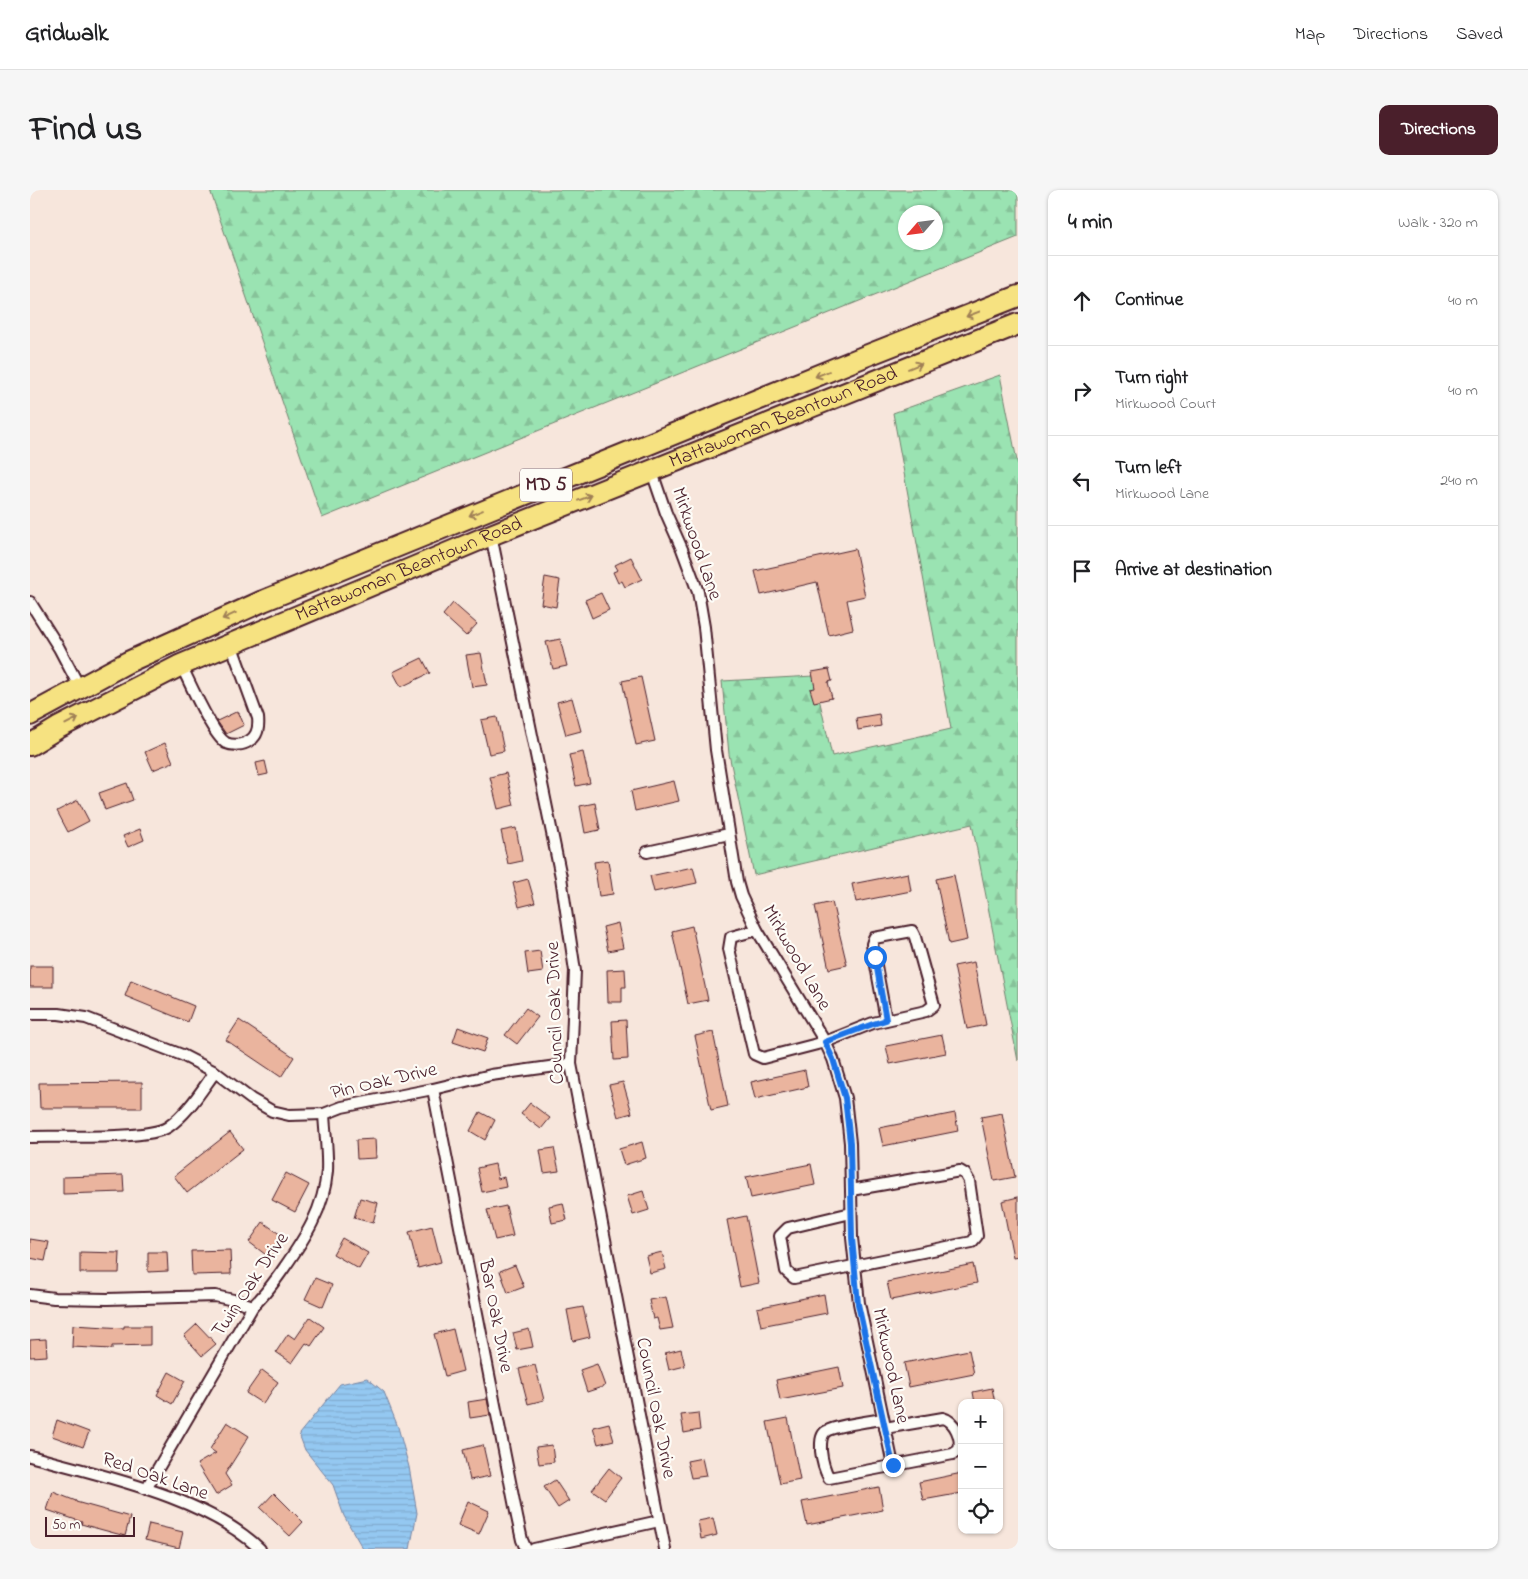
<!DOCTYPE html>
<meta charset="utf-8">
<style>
:root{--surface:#fff;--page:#f6f6f6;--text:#202124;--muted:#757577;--line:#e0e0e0;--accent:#4a1f2b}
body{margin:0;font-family:"Indie Flower",sans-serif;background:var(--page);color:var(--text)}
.controls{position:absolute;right:15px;bottom:15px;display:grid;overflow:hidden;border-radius:10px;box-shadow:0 1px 4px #0004}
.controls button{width:45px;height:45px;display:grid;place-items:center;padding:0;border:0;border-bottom:1px solid var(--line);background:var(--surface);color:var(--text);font:25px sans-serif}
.compass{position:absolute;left:868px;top:15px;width:45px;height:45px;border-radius:50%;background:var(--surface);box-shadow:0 1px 4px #0004;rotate:242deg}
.scale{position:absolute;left:15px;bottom:12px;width:90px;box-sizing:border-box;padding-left:5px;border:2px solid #4a1f2b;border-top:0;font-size:14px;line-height:18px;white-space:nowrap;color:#4a1f2b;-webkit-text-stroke:4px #fdfcf7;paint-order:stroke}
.stop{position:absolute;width:15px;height:15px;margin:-11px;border:4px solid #1a73e8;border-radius:50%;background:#fff}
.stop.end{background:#1a73e8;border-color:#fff;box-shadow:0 1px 5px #0008}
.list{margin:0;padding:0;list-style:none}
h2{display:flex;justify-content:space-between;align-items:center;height:65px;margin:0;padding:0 20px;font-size:21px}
h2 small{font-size:16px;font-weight:400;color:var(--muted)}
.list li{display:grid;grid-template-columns:32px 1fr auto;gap:15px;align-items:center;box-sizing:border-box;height:90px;padding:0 20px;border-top:1px solid var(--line)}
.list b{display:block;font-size:19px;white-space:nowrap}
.list p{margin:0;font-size:16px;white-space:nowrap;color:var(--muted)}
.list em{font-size:16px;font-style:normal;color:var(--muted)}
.icon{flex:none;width:28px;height:28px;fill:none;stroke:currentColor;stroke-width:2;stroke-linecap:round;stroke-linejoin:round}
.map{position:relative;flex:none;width:988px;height:1359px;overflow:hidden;border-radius:10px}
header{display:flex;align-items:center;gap:30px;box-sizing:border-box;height:70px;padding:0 25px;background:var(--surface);border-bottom:1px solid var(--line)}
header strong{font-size:24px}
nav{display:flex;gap:28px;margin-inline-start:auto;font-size:18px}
.intro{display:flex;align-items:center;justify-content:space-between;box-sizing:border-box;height:120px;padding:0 30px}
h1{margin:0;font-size:35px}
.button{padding:12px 22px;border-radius:10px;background:var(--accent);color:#fff;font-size:18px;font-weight:700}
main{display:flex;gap:30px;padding:0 30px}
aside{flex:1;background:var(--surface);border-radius:10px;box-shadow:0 1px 4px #0004}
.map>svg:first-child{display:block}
</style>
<header>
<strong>Gridwalk</strong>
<nav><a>Map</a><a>Directions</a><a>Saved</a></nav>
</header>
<div class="intro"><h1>Find us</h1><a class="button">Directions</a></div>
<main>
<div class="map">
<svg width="988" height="1359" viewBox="0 0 988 1359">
<defs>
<pattern id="forest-firs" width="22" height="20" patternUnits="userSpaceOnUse" patternTransform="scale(1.25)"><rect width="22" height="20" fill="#9ae3b2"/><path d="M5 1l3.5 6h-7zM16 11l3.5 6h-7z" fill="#86c299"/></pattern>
<pattern id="water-rules" width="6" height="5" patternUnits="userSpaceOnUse" patternTransform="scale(1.25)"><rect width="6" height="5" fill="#94c8f1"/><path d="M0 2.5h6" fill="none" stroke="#81abcf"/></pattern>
</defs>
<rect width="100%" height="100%" fill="#f7e6dc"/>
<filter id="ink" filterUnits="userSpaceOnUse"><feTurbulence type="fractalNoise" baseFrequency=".02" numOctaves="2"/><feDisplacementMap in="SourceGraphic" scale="10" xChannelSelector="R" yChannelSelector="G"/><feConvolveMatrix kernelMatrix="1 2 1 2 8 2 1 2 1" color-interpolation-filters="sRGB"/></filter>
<g filter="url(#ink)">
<g fill="url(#forest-firs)" stroke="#72816e" fill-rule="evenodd">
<path d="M180 0H988V47L292 328ZM876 22H906V52H876Z"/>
<polygon points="970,185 988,276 988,871 942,634 724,685 699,564 692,491 784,486 802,566 921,539 863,223"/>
</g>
<polygon fill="url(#water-rules)" stroke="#7684a2" points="337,1188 354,1202 368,1237 379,1277 387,1323 380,1359 333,1359 314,1326 303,1295 275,1260 269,1244 310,1194"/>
<g fill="#eab49e" stroke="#4a1f2b">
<polygon points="825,359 835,406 817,410 823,439 799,445 787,392 731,405 725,381"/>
<polygon points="601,367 612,389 595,397 592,391 588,393 583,382 588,380 585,375"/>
<polygon points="515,387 530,390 526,417 511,414"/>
<polygon points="571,403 579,420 562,428 555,410"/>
<polygon points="423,413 447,434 436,446 413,425"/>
<polygon points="530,449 537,476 523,479 516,452"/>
<polygon points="451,463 457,495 442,497 436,465"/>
<polygon points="392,468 400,483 371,497 363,482"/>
<polygon points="799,479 802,491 798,492 802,508 784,512 780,499 785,498 782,482"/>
<polygon points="611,487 625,551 606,555 592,491"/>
<polygon points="542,508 551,541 536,545 527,512"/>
<polygon points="208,521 214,535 196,544 187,531"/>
<polygon points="849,524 851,536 828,540 826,528"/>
<polygon points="467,527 474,561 459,564 451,530"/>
<polygon points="135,553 143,572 123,580 115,562"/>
<polygon points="553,562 560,593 546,596 539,565"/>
<polygon points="235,571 238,584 229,586 226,573"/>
<polygon points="476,583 484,615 468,619 460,587"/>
<polygon points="644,591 649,611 605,621 601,601"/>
<polygon points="97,593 103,610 75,620 69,603"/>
<polygon points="48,610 59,631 38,642 27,621"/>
<polygon points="565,613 570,640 555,643 550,616"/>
<polygon points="486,638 492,671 478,674 471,641"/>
<polygon points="110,639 114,650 98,657 93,646"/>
<polygon points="578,670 583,704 569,706 564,672"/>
<polygon points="663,677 667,693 624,702 620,686"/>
<polygon points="878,683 881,701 826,712 822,694"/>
<polygon points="924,685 937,750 919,754 906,689"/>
<polygon points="498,689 505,713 489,717 483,693"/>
<polygon points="802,712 817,775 799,779 785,716"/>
<polygon points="588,733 593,758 578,761 573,737"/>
<polygon points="662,736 678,810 658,814 642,741"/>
<polygon points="510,761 513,782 498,784 495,763"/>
<polygon points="944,772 956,835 937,839 924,776"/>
<rect x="0" y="776" width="23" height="21"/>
<polygon points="595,779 596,797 592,797 592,812 578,812 577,780"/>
<polygon points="101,790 164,816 158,832 95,806"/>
<polygon points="496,818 508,827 487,854 475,845"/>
<polygon points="209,830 264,867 251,887 196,850"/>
<polygon points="596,830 598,869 584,870 582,831"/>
<polygon points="428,837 458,848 453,862 423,852"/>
<polygon points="683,842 698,916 681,920 665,846"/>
<polygon points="912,845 916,863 860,874 856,856"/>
<polygon points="775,880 778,897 725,909 721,892"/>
<polygon points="112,892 112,918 10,918 9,893"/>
<polygon points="593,892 602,923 588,927 579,895"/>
<polygon points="500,913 520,928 511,939 491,924"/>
<polygon points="450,922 465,930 455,950 440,941"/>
<polygon points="925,923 928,941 853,956 849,938"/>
<polygon points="972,923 985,987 964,991 951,927"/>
<polygon points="200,942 213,959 157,1003 144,986"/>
<polygon points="345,949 346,968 327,969 326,950"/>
<polygon points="612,952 616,968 594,975 589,959"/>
<polygon points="524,958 529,981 514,983 510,960"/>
<polygon points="465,974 468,989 474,987 476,997 452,1002 447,978"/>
<polygon points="781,974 785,995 721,1008 716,987"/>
<polygon points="256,983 279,995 265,1022 242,1010"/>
<polygon points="93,985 94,1002 33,1004 33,987"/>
<polygon points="613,1001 619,1020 603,1025 597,1006"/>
<polygon points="988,1007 988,1066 983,1067 972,1011"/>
<polygon points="330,1008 348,1013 343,1033 324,1028"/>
<polygon points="533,1013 537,1030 522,1033 519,1016"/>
<polygon points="476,1016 483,1046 465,1050 457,1020"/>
<polygon points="716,1026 729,1093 710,1097 697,1030"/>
<polygon points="233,1032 255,1048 240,1068 219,1052"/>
<polygon points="402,1036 411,1072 388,1078 379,1042"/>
<polygon points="312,1048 338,1063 329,1079 303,1064"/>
<polygon points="0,1049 19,1052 15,1071 0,1068"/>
<polygon points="200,1060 201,1084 162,1085 161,1061"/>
<polygon points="50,1062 90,1063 89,1083 50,1083"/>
<polygon points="118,1062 137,1062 138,1081 118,1082"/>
<polygon points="632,1062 636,1079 620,1083 616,1066"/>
<polygon points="943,1074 947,1093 861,1110 857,1092"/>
<polygon points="485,1075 494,1097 478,1103 470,1081"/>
<polygon points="285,1088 302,1095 293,1117 275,1109"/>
<polygon points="794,1104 797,1123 731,1136 727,1118"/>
<polygon points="636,1107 643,1138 630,1140 627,1128 623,1129 619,1110"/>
<polygon points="553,1117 560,1147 543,1151 537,1120"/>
<polygon points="280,1127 294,1137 281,1156 276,1153 262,1173 246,1162 258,1144 265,1149"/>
<polygon points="167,1134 186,1154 172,1166 154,1146"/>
<polygon points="43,1135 94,1138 94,1136 120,1136 120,1155 82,1156 82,1159 42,1157"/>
<polygon points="423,1139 433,1181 415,1186 404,1144"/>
<polygon points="499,1139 503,1157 487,1160 483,1143"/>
<polygon points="16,1149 17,1166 0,1167 0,1150"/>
<polygon points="651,1159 655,1176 639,1180 635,1163"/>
<polygon points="939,1160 944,1184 879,1197 874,1173"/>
<polygon points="567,1174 575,1196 557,1202 550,1180"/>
<polygon points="505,1175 514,1210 498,1214 489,1179"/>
<polygon points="809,1177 813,1198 750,1210 746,1190"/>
<polygon points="232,1180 248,1192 233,1214 216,1203"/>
<polygon points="139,1182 155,1191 142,1214 127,1205"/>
<polygon points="962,1198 965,1213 945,1213 943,1202"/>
<polygon points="457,1209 460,1225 440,1228 438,1212"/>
<polygon points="668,1223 670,1240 654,1243 651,1225"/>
<polygon points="758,1228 770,1290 750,1294 737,1232"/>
<polygon points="27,1230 59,1242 53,1257 22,1246"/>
<polygon points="197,1232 219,1246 195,1284 202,1295 186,1305 167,1274 186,1263 180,1259"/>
<polygon points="579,1233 584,1250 568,1254 563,1237"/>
<polygon points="453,1255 460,1286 440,1290 433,1260"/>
<polygon points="522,1255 524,1272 509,1274 506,1257"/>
<polygon points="672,1268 676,1286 661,1288 657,1271"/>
<polygon points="579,1278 591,1288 575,1309 562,1300"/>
<polygon points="932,1283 932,1303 893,1310 889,1292"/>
<polygon points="525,1290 539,1311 528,1318 514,1297"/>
<polygon points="849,1297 853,1320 777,1335 772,1312"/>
<polygon points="23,1302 46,1311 46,1312 100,1327 95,1346 51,1334 52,1332 17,1320"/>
<polygon points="244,1303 273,1332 260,1346 230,1318"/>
<polygon points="438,1311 459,1321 449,1344 428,1335"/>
<polygon points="683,1328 687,1345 671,1349 668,1331"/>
<polygon points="119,1334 153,1342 149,1358 115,1350"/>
</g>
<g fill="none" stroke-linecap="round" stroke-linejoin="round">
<defs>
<g id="street">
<polyline points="622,282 636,323 652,359 668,402 674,437 686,560 707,692 711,706 727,740 795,852 803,869 815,908 820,953 822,1048 829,1113 863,1275"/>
<polyline points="461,345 531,687 545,781 541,874 635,1359"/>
<polyline points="0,412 29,458 50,498"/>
<path d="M151 475C159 491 183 546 196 553 203 556 213 555 219 551 228 546 229 537 228 528L201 454"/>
<polyline points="617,662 699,644"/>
<polyline points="727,740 701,747 699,759 724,864 733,868 795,852 843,833 896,821 904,815 885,747 882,741 844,748 842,754 856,830"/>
<path d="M0 824H29L56 828 152 865 185 882C171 901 158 923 138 937 119 950 27 946 0 947"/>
<polyline points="185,882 221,909 242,921 259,925 294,924 312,917 403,899 461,885 541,874"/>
<polyline points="403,899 487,1327 492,1350 496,1359"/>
<polyline points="821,1000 930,981 935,984 939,991 947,1046 942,1052 764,1088 756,1081 750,1046 758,1038 821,1023"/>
<polyline points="0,1105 24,1108 77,1109 185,1106 208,1111 223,1116"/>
<path d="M853 1229C841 1231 802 1236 795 1242 790 1247 791 1255 791 1261 792 1271 794 1279 799 1288L923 1264 929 1260C932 1248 925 1231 913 1228L855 1238"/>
<path d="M0 1266C72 1286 176 1307 230 1359"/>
<path d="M116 1299 223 1116C235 1105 245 1091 254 1078 275 1048 294 1019 297 981 298 963 295 943 294 924"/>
<polyline points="504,1359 629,1331"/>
</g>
<g id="highway">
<polyline points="0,525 98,472 233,411 833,167 988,106"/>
<path id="s1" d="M0 555 28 538 151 475 461 345 988 134"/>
</g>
</defs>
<use href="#street" stroke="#4a1f2b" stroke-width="14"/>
<use href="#highway" stroke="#4a1f2b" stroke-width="24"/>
<use href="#street" stroke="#fdfcf7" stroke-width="10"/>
<use href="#highway" stroke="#f6e281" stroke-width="20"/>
</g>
<defs><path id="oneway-shaft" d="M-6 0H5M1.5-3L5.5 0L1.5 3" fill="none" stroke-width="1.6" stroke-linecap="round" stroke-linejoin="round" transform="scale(1.25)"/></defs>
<g stroke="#a08056">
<use href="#oneway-shaft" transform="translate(943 124) rotate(159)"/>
<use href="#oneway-shaft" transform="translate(885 176) rotate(-22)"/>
<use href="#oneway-shaft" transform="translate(792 184) rotate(158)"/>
<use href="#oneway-shaft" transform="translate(555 308) rotate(-21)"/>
<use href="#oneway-shaft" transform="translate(446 323) rotate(158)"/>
<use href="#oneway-shaft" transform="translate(199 426) rotate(156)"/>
<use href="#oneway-shaft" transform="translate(42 531) rotate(-27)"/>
</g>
</g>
<g fill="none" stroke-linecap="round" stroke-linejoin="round" filter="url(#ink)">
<polyline stroke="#1a73e8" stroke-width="6" points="845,767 856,830 843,834 795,852 803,869 815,908 820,953 822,1048 828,1114 863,1275"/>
</g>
<g text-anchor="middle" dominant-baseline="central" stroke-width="4.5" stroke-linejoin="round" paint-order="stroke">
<rect fill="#fdfcf7" stroke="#806168" stroke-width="1" x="490" y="278.5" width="52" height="33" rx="4"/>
<g font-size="19" font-weight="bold" fill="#4a1f2b">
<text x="516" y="295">MD 5</text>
</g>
<g font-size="20" fill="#4a1f2b" stroke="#fdfcf7">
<text stroke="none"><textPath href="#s1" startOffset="822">Mattawoman Beantown Road</textPath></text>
<text transform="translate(666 354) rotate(71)">Mirkwood Lane</text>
<text stroke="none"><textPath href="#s1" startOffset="418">Mattawoman Beantown Road</textPath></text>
<text transform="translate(766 768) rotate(60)">Mirkwood Lane</text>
<text transform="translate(526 823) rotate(-92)">Council Oak Drive</text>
<text transform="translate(354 892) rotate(-13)">Pin Oak Drive</text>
<text transform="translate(221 1095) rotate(-56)">Twin Oak Drive</text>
<text transform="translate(465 1126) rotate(79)">Bar Oak Drive</text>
<text transform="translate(860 1176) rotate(78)">Mirkwood Lane</text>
<text transform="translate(625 1218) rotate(79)">Council Oak Drive</text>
<text transform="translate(125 1287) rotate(19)">Red Oak Lane</text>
</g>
</g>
</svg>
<div class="controls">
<button>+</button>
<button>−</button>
<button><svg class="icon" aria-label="locate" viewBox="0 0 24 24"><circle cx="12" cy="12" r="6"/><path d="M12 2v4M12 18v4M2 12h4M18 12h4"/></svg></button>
</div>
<svg class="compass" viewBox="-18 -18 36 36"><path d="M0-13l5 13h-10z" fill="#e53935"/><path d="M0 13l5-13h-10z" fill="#757577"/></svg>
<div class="scale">50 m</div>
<div class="stop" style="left:845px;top:767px"></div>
<div class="stop end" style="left:863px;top:1275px"></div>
</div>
<aside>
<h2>4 min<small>Walk · 320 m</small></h2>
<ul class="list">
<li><svg class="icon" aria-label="ahead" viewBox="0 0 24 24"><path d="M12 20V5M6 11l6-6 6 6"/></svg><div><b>Continue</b></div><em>40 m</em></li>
<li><svg class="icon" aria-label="right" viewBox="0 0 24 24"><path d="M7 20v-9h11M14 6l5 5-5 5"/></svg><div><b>Turn right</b><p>Mirkwood Court</p></div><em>40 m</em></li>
<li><svg class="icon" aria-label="left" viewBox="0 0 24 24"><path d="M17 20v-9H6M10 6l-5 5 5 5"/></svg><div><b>Turn left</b><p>Mirkwood Lane</p></div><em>240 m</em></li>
<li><svg class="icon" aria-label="arrive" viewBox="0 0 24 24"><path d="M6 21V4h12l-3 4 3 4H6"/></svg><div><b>Arrive at destination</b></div></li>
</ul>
</aside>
</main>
